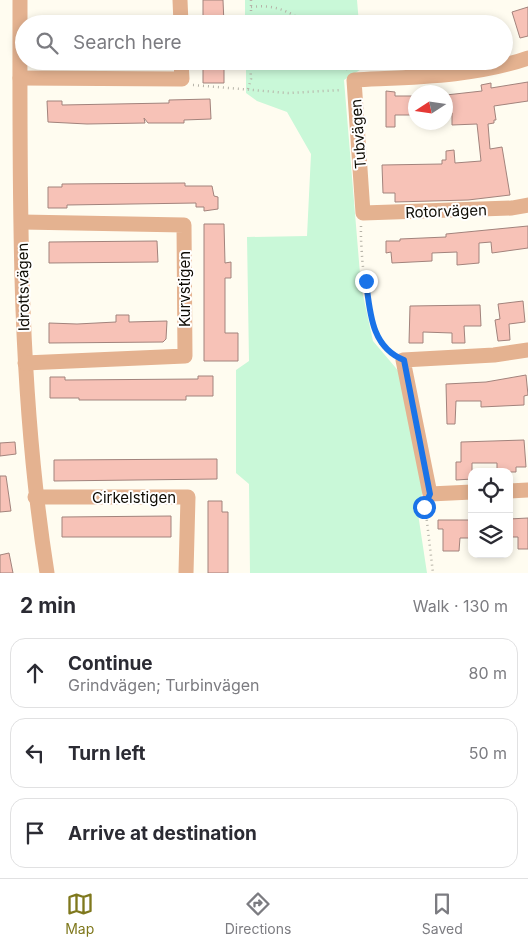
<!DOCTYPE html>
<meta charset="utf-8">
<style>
:root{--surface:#fff;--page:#f2f2f3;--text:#2b2b33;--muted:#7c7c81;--line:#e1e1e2;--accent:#7f781d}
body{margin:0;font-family:Inter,sans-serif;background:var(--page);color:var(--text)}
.controls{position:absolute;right:15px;bottom:15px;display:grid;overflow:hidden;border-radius:10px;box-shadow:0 2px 8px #0003}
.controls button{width:45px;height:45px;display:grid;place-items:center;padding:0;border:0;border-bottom:1px solid var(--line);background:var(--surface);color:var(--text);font:25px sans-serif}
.compass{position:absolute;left:408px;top:85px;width:45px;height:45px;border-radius:50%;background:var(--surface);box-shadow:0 2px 8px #0003;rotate:258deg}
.stop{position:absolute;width:15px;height:15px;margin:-11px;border:4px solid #1a73e8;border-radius:50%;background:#fff}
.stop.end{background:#1a73e8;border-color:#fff;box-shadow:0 1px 5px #0008}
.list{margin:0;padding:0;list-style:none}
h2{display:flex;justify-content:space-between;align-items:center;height:65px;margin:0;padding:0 20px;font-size:21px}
h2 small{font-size:16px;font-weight:400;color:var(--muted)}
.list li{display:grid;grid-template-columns:32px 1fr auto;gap:15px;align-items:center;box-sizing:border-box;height:70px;margin:0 10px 10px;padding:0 10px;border:1px solid var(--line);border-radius:15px}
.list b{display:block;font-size:19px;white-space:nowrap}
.list p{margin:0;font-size:16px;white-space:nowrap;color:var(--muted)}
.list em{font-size:16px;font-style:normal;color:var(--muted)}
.icon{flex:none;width:28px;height:28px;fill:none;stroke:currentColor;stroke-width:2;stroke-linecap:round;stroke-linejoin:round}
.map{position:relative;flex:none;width:528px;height:573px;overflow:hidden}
.search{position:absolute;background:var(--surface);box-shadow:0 2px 8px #0003;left:15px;right:15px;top:15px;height:55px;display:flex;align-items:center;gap:12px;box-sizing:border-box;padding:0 18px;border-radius:28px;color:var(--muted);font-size:19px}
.sheet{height:305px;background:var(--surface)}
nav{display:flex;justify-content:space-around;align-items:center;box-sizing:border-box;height:70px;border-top:1px solid var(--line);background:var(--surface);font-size:14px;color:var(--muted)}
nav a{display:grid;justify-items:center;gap:2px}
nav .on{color:var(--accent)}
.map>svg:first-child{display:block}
</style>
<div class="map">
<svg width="528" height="573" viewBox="0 0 528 573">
<rect width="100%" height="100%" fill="#fffcf0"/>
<g fill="#c9f8d8">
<polygon points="245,0 357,0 359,24 245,24"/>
<polygon points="246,61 363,61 363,68 344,80 361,286 373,341 401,374 423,492 417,507 427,573 250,573 249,484 236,473 236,370 249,361 247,237 307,236 311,154 287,112 257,101 246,93"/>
</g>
<g fill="#f7c2b7" stroke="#a2837c">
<polygon points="203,0 223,0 224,24 203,24"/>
<polygon points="528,7 528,36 520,38 512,12"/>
<polygon points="203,61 221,61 221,68 224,68 224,83 203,83"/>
<polygon points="528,82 528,101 494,106 496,120 494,120 494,123 488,124 490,149 502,147 510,195 468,200 395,202 395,193 383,193 382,165 442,164 442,160 446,160 446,151 454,150 455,163 481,161 477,124 452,125 452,113 446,114 446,95 482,91 481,85 491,83 491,88"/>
<polygon points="386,91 395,92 395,96 416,96 416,115 395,115 395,127 386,127"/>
<polygon points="210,99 211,119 184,120 184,123 148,123 144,118 145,123 87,124 48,122 47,101 62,101 62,105 169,103 169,100"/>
<polygon points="185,183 185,186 212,186 214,196 218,197 218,209 204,211 204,207 196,207 196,203 67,205 67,208 48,208 48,187 62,187 62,184"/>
<polygon points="204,224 224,224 225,263 231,262 231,278 225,278 225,333 238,333 238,361 204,361"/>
<polygon points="528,226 528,248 492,253 491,242 479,243 479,263 457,265 457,252 432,253 432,261 392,263 391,252 386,253 386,241 400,241 400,239 446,237 446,234"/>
<polygon points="157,241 158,262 49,263 49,242"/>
<polygon points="523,301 525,322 509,324 510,340 498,341 495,320 500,319 498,304"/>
<polygon points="480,305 481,326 464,326 465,343 452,343 452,333 423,332 423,343 409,343 410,306"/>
<polygon points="116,315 129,315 129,322 167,321 166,339 163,342 49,343 49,323 77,324 116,322"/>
<polygon points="526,375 528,395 524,396 524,405 481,407 481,401 456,401 455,424 447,424 446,384 486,382"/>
<polygon points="198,376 213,376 213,396 186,396 186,400 79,400 79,398 50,398 50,377 65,377 65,380 198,379"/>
<polygon points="524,440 526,467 516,467 516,472 497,472 497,463 472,463 472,479 456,480 456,462 461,462 461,442"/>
<polygon points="15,442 16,454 0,456 0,443"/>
<polygon points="217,459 217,479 54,481 54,460"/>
<polygon points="0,476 6,476 11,511 0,512"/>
<polygon points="208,501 222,501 222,512 228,512 228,573 208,573"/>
<polygon points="171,516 171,537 62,537 62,517"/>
<polygon points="528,518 528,549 518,549 518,537 509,537 509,519"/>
<polygon points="438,520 472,520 472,538 460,538 459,551 443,551 443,529 438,529"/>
<polygon points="9,553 13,573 0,573 0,555"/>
</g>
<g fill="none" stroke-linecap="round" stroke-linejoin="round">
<g stroke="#b6b3a8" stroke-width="2.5" stroke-dasharray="1 4" stroke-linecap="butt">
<polyline points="251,0 251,24"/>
<path d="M251 7C272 4 289 10 306 24"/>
<polyline points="341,61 348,70"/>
<polyline points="193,85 288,93 342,90"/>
<polyline points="248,89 251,79 250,61"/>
<path d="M361 226C360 251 367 322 380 343 382 347 387 351 391 354"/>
<polyline points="425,505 433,573"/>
</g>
<g stroke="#e4b290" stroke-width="15">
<path d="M20 0C20 191 17 384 47 573"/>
<polyline points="180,0 181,24"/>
<path d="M528 58C474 77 411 77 354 80L363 213 512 208 528 205"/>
<polyline points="20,78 182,79 181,61"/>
<polyline points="22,222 184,225 185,356 25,363"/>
<polyline points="509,491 528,490"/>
<polyline points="472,492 430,494 403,360 494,355 528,350"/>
<polyline points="35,497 188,497 186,573"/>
</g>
</g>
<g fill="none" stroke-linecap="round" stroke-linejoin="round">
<path stroke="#1a73e8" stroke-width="6" d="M366 281C370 312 371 347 404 360L430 494 424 507"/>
</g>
<g text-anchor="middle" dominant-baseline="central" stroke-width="4" stroke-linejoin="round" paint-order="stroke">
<g font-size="15" fill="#0e0b03" stroke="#fff">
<text transform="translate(358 134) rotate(-94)">Tubvägen</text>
<text transform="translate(446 211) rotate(-2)">Rotorvägen</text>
<text transform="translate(23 287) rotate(-91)">Idrottsvägen</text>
<text transform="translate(184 289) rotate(-90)">Kurvstigen</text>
<text x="134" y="497">Cirkelstigen</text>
</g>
</g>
</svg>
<div class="controls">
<button><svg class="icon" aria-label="locate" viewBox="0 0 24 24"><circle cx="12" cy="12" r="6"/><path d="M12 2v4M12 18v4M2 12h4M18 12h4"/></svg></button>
<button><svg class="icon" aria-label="layers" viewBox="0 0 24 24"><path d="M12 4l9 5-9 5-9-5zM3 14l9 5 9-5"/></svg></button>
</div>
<svg class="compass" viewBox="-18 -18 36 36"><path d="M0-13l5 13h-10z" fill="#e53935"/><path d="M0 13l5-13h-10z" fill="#7c7c81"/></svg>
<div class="stop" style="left:424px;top:507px"></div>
<div class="stop end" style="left:366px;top:281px"></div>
<div class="search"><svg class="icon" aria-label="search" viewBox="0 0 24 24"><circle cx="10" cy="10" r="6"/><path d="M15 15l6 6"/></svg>Search here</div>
</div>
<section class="sheet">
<h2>2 min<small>Walk · 130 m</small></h2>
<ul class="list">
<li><svg class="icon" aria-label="ahead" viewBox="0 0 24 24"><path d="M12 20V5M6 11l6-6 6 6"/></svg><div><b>Continue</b><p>Grindvägen; Turbinvägen</p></div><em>80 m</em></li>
<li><svg class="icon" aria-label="left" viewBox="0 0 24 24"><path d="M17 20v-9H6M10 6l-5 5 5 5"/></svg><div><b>Turn left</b></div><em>50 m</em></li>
<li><svg class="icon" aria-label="arrive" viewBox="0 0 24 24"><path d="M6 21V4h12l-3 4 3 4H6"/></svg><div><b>Arrive at destination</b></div></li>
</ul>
</section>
<nav>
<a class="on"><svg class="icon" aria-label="map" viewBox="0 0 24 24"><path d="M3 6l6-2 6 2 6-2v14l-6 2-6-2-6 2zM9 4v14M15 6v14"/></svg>Map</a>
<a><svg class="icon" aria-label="directions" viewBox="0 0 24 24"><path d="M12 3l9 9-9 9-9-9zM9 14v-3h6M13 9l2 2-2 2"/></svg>Directions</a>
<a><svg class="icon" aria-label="saved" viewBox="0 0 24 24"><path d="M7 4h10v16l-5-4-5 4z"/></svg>Saved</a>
</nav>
